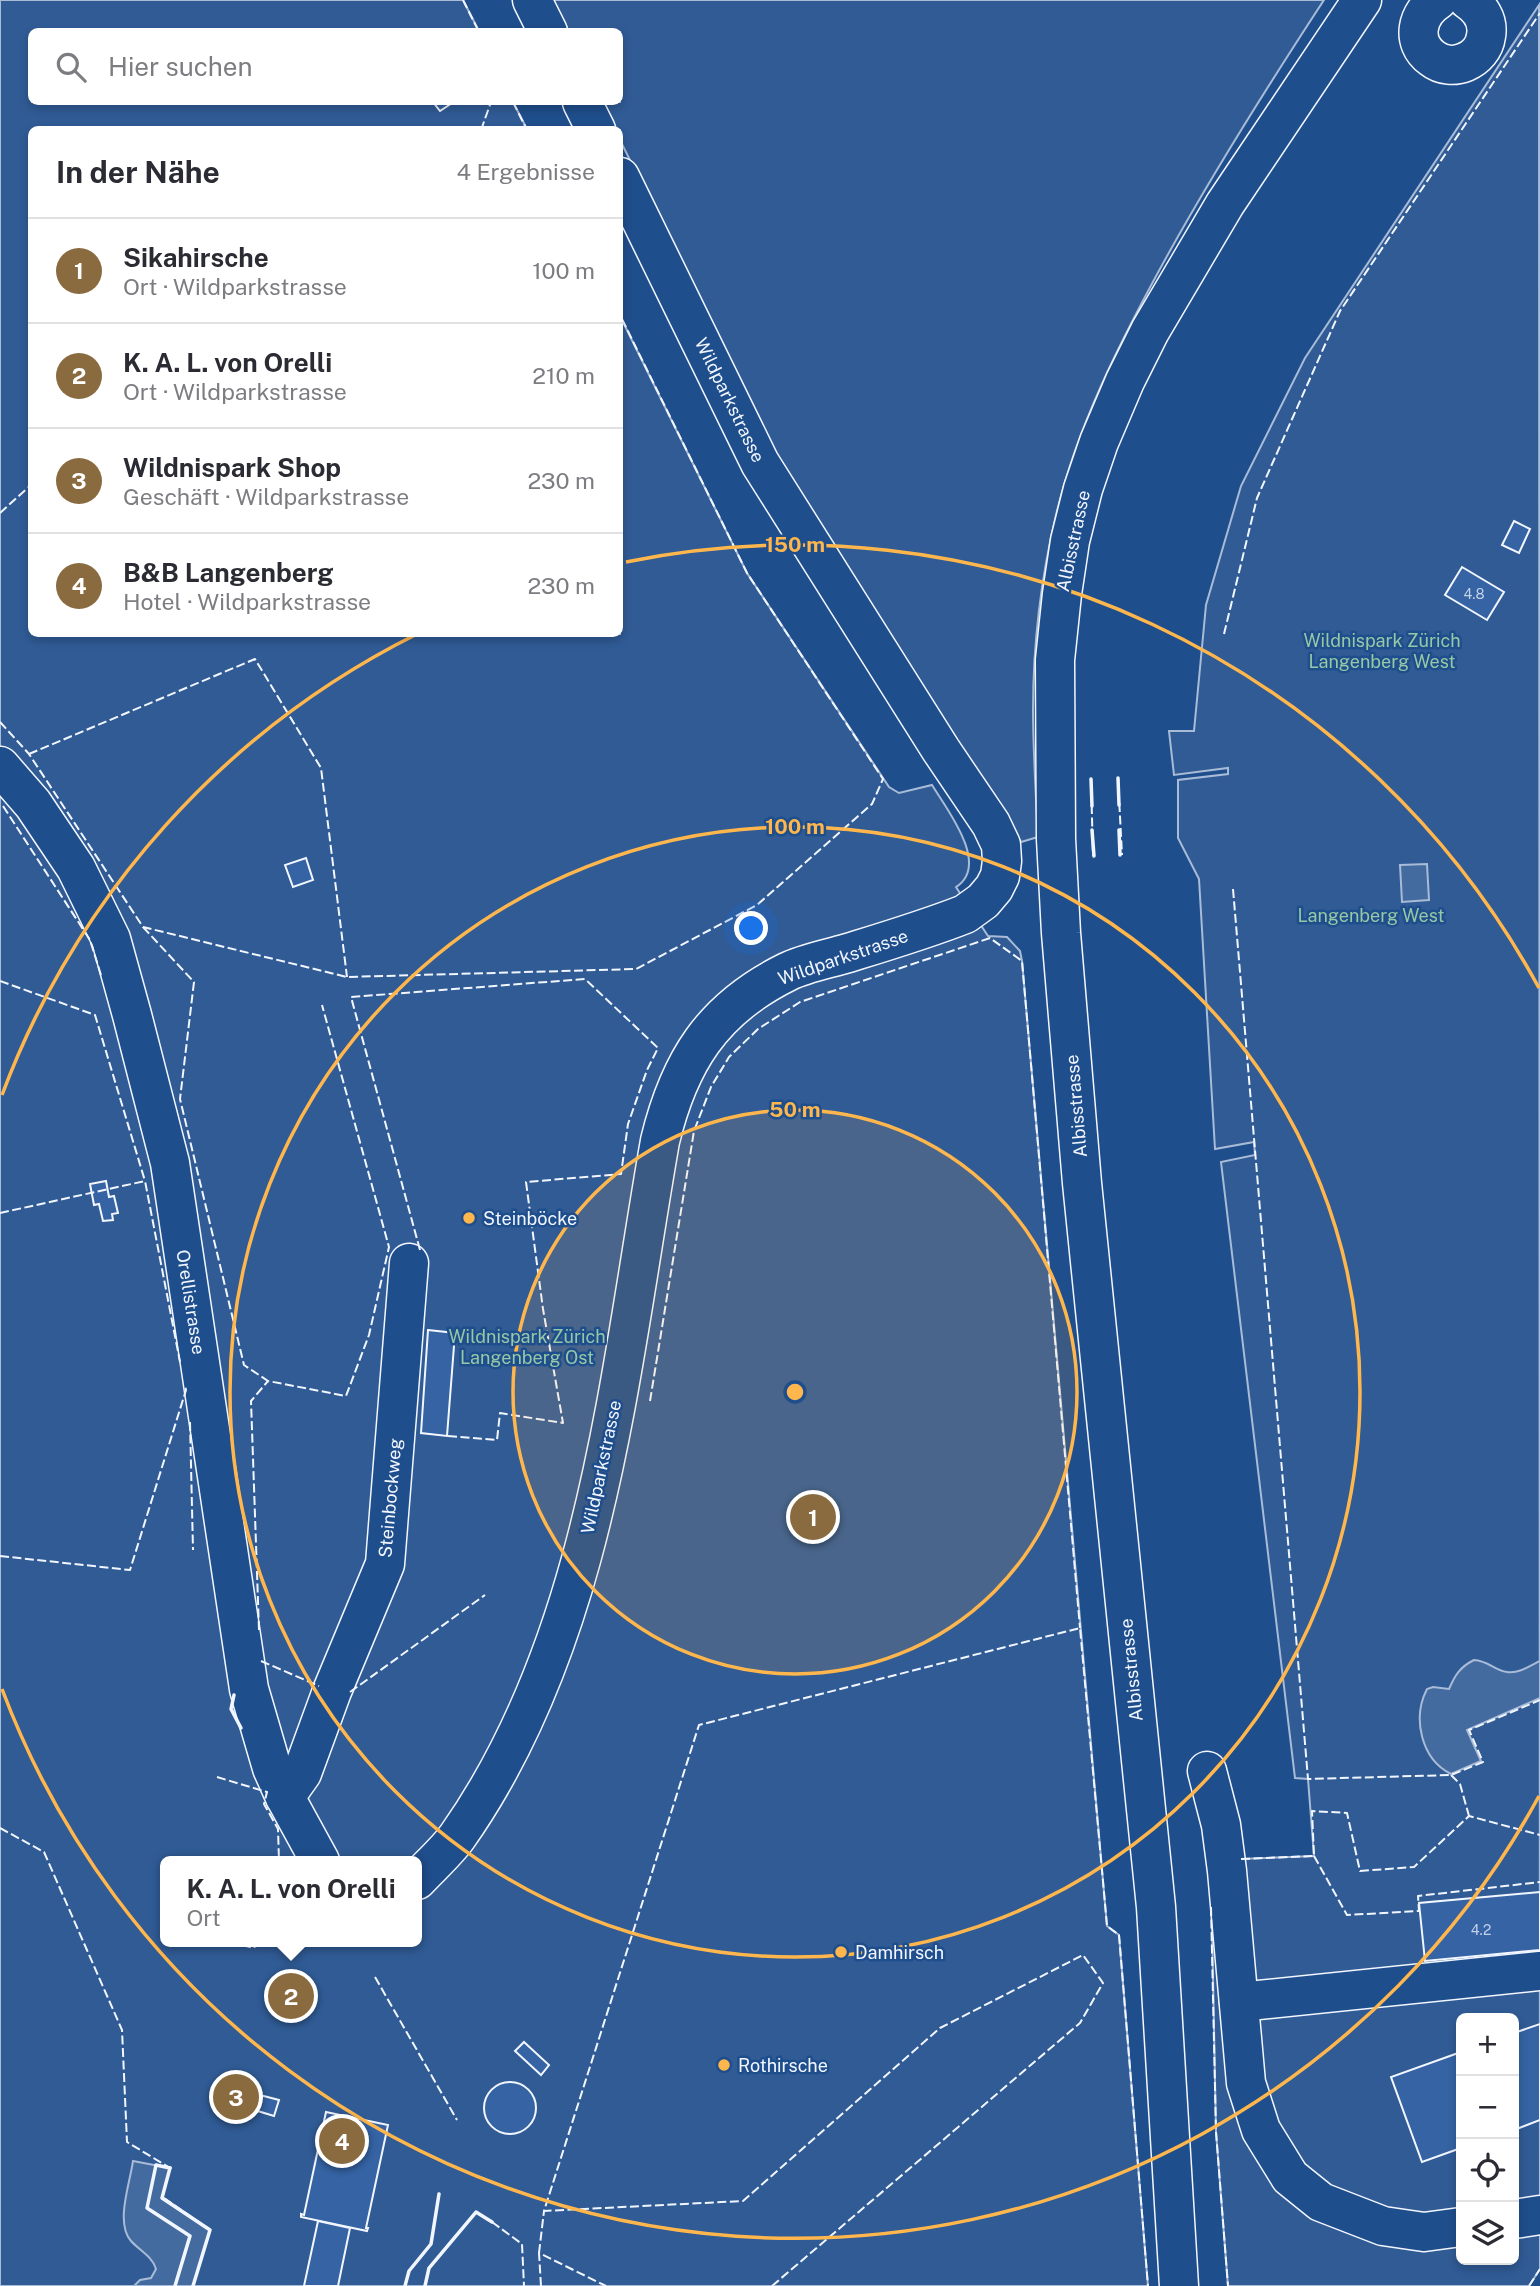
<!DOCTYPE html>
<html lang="de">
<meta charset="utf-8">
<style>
:root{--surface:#fff;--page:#f2f2f3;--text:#2b2b33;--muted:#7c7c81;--line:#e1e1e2;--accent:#8a6a3f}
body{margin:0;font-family:"Public Sans",sans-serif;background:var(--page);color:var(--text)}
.controls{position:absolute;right:21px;bottom:21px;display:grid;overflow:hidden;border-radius:10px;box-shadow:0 4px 10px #0003}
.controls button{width:63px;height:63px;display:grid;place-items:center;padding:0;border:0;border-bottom:2px solid var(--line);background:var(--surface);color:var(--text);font:35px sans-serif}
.you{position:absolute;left:752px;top:929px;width:24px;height:24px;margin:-18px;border:5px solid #fff;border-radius:50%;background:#1a73e8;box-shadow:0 0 0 10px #1a73e833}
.badge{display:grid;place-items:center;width:46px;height:46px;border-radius:50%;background:var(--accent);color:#fff;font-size:23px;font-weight:700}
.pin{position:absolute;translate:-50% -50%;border:4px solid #fff;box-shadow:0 2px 7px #0006}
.popup{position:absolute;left:160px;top:1856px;width:262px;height:91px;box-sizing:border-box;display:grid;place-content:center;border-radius:10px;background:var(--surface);filter:drop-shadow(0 2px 5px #0005);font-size:23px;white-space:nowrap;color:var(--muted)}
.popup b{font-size:26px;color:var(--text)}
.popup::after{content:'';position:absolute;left:50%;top:100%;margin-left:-14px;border:14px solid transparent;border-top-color:var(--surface)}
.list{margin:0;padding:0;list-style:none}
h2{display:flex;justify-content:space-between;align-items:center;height:91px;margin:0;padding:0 28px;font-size:30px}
h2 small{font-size:23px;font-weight:400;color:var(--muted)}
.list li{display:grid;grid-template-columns:46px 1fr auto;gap:21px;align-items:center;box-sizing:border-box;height:105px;padding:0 28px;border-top:2px solid var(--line)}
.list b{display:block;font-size:26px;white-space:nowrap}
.list p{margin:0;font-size:23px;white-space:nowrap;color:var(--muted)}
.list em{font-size:23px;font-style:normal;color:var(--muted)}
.icon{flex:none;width:38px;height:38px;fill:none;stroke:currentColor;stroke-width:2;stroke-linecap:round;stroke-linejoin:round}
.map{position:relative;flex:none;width:1540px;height:2286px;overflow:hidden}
.search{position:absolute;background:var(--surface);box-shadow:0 4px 10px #0003;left:28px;top:28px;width:595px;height:77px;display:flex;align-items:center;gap:18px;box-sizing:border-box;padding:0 24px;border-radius:10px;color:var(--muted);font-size:26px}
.panel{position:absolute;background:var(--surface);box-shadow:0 4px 10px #0003;left:28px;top:126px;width:595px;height:511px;border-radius:10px}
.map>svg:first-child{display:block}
</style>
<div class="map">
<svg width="1540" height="2286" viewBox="0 0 1540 2286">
<rect width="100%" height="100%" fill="#1f4e8c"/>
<g fill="#305b95" stroke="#a8bbd7" stroke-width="2" fill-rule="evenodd">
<path d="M0 0H463L479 31 32 32V102H513L527 129 32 130V634H620V316L747 573 889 787 899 793 932 785C946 808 991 865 956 887L988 936 1007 937 1020 951 1022 961 1107 1926 1119 1935 1148 2286H0ZM165 1861H417V1942H165Z"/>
<path d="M551 0H1324C1267 87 1211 176 1161 267 1118 346 1077 427 1056 515 1041 578 1033 646 1033 710 1033 752 1036 795 1038 837L1021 842 778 460 620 140V130L615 129 601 102H620V32L566 31Z"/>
<path d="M1539 5 1540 2269 1529 2286H1228L1216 2132 1211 1872 1239 1859 1314 1856 1308 1779 1295 1778 1221 1162 1255 1155 1254 1142 1215 1149 1199 879 1178 838V780L1228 774V768L1174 775 1169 731H1194L1206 605 1241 486 1305 358ZM1461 2018H1514V2260H1461Z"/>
</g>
<g fill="#446ba0" stroke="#a8bbd7" stroke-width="2">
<polygon points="1427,864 1429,900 1402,902 1400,865"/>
<path d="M1474 1660C1489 1661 1494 1670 1507 1672 1518 1674 1530 1666 1540 1661V1698L1467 1730 1481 1761 1451 1774C1421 1759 1412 1718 1427 1689L1433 1687 1449 1689C1455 1675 1460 1667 1474 1660Z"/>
<path d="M133 2161 170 2168 162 2198 210 2230 193 2286H134L140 2280 151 2278 156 2269C153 2257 139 2250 131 2241 115 2223 130 2183 133 2161Z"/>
</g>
<g fill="#3563a3" stroke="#f2f6ff" stroke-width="2">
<polygon points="433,102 451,102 452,103 440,111"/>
<polygon points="1514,521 1530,529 1519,553 1502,545"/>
<polygon points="1462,567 1504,592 1487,620 1445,595"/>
<polygon points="306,858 313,880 293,887 285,865"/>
<polygon points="106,1181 109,1197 114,1196 118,1213 112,1214 113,1220 103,1221 99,1204 94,1205 90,1184"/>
<polygon points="428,1330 455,1333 447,1436 421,1433"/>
<polygon points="1540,1892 1540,1950 1425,1961 1419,1903"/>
<polygon points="1540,2024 1540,2120 1514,2130 1514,2033"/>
<polygon points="524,2042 549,2065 541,2075 515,2051"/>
<polygon points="1461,2052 1461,2148 1422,2162 1391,2077"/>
<polygon points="242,2077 257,2091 256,2094 251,2111 231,2116 217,2101 223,2082"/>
<circle cx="510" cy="2108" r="26"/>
<polygon points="256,2094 279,2100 274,2116 251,2109"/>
<polygon points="326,2112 388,2125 366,2228 368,2228 367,2231 301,2217 301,2214 304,2215"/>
<polygon points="318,2221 350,2228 338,2286 304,2286"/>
</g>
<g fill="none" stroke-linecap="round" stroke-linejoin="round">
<defs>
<g id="minor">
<polyline points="532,0 548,32"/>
<path d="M1438 0C1417 13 1410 42 1432 58 1452 74 1483 60 1486 36 1489 20 1480 8 1468 0"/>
<polyline points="582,102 596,130"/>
<polyline points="0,766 33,804 76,868 111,939 132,1015 170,1163 249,1689 272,1768 285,1797 320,1861"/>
<polyline points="1207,1771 1221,1825 1227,1871 1246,2083 1261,2130 1290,2177 1321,2202 1383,2226 1424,2232 1461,2227"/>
<polyline points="285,1797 302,1773 332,1691 385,1564 409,1263"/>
<path d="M417 1880C430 1866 446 1852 457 1837 597 1639 619 1374 660 1141 679 1062 712 1009 787 972 805 963 828 959 848 953 887 941 927 929 965 914L983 901 994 888 1000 876 1002 861 1001 845 991 824 941 750 760 463 620 177"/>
<polyline points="1239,2002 1540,1971"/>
<polyline points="1514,2219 1540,2215"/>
</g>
<polyline id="major" points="1179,2286 1156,1907 1082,1183 1061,933 1056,839 1055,660 1062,594 1070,541 1083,489 1099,442 1125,381 1150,331 1225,204 1362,0"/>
</defs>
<use href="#minor" stroke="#f2f6ff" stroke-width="41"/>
<use href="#major" stroke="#f2f6ff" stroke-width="41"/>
<use href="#minor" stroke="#1f4e8c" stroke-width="38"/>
<use href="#major" stroke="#1f4e8c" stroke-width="38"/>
<g stroke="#f2f6ff" stroke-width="2" stroke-dasharray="9 3.5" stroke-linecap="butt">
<polyline points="463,0 479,32"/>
<polyline points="513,102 527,130"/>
<polyline points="481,130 491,102"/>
<polyline points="0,513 32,484"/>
<polyline points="1224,634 1257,498 1340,311 1540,13"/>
<polyline points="0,722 29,754 143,927 347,977 636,969 757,905 872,804 883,779 747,573 620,315"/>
<polyline points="29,754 255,659 321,768 347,977"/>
<polyline points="1118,778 1122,855"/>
<polyline points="1091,780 1093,856"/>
<polyline points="3,806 90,940 101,975"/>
<polyline points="1233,889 1308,1779 1451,1775 1483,1762 1469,1730 1540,1700"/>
<polyline points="143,927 194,982 180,1099 244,1365 268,1381 346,1396 369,1335 389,1247 322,1005"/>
<polyline points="0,981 95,1015 145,1181"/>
<polyline points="0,1213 145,1181 180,1362"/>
<polyline points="420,1250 351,997 585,979 658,1048 647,1070 628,1124 621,1174 526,1182 543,1309 563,1423 500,1413 497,1440 447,1436"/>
<polyline points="650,1401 694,1131 711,1087 729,1057 758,1029 800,1002 990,938 1022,961 1080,1628"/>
<polyline points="190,1422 193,1550"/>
<polyline points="0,1556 130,1570 186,1390 185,1386"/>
<polyline points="259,1630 251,1401 268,1381"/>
<polyline points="261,1661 319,1686"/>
<polyline points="350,1692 485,1595"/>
<polyline points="1451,1775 1460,1784 1469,1816"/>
<polyline points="217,1777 267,1792 264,1804 278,1829 279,1861"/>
<polyline points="0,1828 44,1852 122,2030 127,2142 170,2168"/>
<polyline points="1314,1856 1347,1915 1419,1911 1418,1896 1540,1882"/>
<polyline points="1241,1859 1314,1856 1312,1811 1347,1813 1360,1871 1414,1867 1469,1816 1540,1835"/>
<polyline points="1211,1907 1216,2132 1228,2286"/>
<polyline points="230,1942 254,1948 258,1942"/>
<polyline points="375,1977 457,2120"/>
<polyline points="164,2198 210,2230 193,2286"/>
<polyline points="492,2222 522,2244 524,2286"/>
<polyline points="539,2253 544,2211"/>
<polyline points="541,2286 539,2253 606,2286"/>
<polyline points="772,2286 1080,2023 1103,1983 1083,1955 940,2028 743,2201 544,2211 699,1725 1080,1628 1107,1926 1119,1935 1148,2286"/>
<polyline points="1529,2286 1540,2269"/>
</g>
<g stroke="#f2f6ff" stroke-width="3.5">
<polyline points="1118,778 1119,805"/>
<polyline points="1091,779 1092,806"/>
<polyline points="1092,830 1094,856"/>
<polyline points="1119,830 1120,855"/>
<polyline points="234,1695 231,1709 241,1728"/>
<polyline points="170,2168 156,2165 147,2208 190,2236 175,2286"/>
<polyline points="170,2168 162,2198 210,2230 193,2286"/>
<polyline points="405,2286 409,2271 431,2244 439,2194"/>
<polyline points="425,2286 429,2268 476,2212 492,2222"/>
</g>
</g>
<circle cx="795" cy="1392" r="282" fill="#ffb74d" fill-opacity=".12"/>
<g fill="none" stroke="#ffb74d" stroke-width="3.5">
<circle cx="795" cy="1392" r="282"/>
<circle cx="795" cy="1392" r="565"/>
<path d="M1539 1796A847 847 0 0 1 2 1689M2 1095A847 847 0 0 1 417 634M626 562A847 847 0 0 1 1539 988"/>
</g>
<g fill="#ffb74d" stroke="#1f4e8c" stroke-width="2.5">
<circle cx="469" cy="1218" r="7"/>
<circle cx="841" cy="1952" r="7"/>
<circle cx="724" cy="2065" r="7"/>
</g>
<g text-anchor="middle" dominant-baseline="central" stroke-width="5" stroke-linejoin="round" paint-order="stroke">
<g font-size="14" fill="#c3d1e8">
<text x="1474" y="594">4.8</text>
<text x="1481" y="1930">4.2</text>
</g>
<g font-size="18" fill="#f2f6ff" stroke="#1f4e8c">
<text transform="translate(730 400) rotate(64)">Wildparkstrasse</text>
<text transform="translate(1073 541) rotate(-78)">Albisstrasse</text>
<text transform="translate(843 957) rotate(-19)">Wildparkstrasse</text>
<text transform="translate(1076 1106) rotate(-95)">Albisstrasse</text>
<text transform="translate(191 1302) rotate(81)">Orellistrasse</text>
<text transform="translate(601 1467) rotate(-78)">Wildparkstrasse</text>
<text transform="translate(390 1498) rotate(-85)">Steinbockweg</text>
<text transform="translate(1131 1670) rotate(-96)">Albisstrasse</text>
</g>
<g font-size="18" fill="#97c8a6" stroke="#1f4e8c">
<text x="1382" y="640">Wildnispark Zürich<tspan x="1382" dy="21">Langenberg West</tspan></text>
<text x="1371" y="915">Langenberg West</text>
<text x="527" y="1336">Wildnispark Zürich<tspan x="527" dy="21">Langenberg Ost</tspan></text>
</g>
<g font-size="18" fill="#f2f6ff" stroke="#1f4e8c" text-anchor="start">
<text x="483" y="1218">Steinböcke</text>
<text x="855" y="1952">Damhirsch</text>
<text x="738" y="2065">Rothirsche</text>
</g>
</g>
<circle cx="795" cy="1392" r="10" fill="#ffb74d" stroke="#1f4e8c" stroke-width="3.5"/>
<g font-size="21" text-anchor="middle" font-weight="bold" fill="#ffb74d" stroke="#1f4e8c" stroke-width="5" stroke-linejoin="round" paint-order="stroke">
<text x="795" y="552">150 m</text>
<text x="795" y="834">100 m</text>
<text x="795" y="1117">50 m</text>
</g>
</svg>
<div class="controls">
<button>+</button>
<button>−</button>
<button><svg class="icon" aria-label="locate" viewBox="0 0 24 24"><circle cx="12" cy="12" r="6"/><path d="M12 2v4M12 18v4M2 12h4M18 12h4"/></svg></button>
<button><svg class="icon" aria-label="layers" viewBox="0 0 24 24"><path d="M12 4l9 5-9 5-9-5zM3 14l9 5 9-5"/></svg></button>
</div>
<div class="you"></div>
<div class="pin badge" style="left:813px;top:1517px">1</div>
<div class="pin badge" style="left:291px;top:1996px">2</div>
<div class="popup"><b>K. A. L. von Orelli</b>Ort</div>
<div class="pin badge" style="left:236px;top:2097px">3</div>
<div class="pin badge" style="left:342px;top:2141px">4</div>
<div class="search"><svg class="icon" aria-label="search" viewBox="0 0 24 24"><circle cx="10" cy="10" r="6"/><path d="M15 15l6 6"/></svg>Hier suchen</div>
<section class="panel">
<h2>In der Nähe<small>4 Ergebnisse</small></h2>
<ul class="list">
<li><span class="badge">1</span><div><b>Sikahirsche</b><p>Ort · Wildparkstrasse</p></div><em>100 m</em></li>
<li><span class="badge">2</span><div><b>K. A. L. von Orelli</b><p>Ort · Wildparkstrasse</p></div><em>210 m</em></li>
<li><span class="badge">3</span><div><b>Wildnispark Shop</b><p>Geschäft · Wildparkstrasse</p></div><em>230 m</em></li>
<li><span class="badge">4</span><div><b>B&amp;B Langenberg</b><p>Hotel · Wildparkstrasse</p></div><em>230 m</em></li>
</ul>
</section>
</div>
